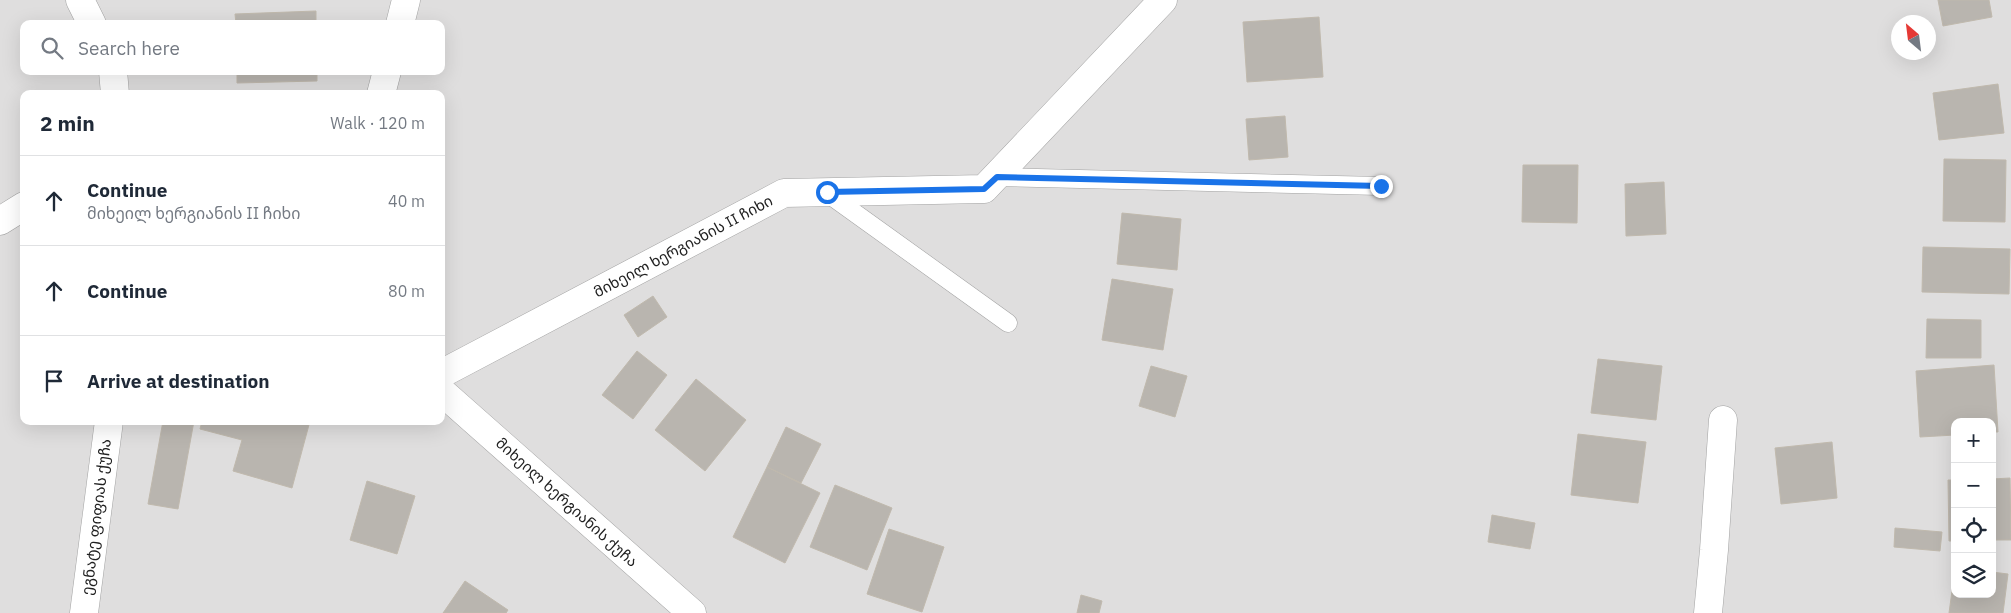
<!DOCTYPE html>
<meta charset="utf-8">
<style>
:root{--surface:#fff;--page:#f2f2f3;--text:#1f2937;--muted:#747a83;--line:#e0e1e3}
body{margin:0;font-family:"IBM Plex Sans","Noto Sans Georgian",sans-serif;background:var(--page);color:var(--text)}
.controls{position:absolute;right:15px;bottom:15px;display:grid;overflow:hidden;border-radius:10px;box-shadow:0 5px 20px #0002}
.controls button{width:45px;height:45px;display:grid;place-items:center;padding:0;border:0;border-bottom:1px solid var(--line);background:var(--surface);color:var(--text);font:25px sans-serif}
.compass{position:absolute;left:1891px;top:15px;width:45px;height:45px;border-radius:50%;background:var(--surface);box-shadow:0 5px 20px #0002;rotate:332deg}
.stop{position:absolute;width:15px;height:15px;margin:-11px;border:4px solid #1a73e8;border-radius:50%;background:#fff}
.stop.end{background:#1a73e8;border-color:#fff;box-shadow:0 1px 5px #0008}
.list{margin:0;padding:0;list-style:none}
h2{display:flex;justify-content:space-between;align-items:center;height:65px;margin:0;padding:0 20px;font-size:21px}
h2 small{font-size:16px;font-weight:400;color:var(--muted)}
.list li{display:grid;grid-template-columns:32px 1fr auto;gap:15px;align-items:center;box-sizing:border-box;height:90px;padding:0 20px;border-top:1px solid var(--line)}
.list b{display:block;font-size:19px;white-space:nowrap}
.list p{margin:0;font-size:16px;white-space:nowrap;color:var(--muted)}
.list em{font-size:16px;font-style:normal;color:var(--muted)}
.icon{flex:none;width:28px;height:28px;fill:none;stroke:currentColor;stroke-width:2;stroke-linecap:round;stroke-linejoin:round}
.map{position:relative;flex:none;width:2011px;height:613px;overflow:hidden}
.search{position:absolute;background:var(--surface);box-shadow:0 5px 20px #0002;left:20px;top:20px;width:425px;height:55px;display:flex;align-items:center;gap:12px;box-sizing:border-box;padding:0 18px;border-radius:10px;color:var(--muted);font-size:19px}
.panel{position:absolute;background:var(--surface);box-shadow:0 5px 20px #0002;left:20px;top:90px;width:425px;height:335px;border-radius:10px}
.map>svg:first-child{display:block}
</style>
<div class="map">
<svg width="2011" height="613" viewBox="0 0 2011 613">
<rect width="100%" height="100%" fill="#f0efe9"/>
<path fill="#dfdede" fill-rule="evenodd" d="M0 0H2011V613H0ZM1898 22H1928V52H1898ZM24 24H441V71H24ZM24 94H441V421H24ZM1955 422H1992V594H1955Z"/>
<g fill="#b9b5af" stroke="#c0b9ad">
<polygon points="1938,0 1989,0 1992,17 1943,26"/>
<polygon points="316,11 316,24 236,24 235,14"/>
<polygon points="1319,17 1323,77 1247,82 1243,22"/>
<polygon points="237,71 317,71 317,81 237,83"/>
<polygon points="1998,84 2004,133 1939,140 1933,93"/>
<polygon points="1285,116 1288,157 1249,160 1246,119"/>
<polygon points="1944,159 2006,160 2005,222 1943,221"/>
<polygon points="1523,165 1578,165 1577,223 1522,222"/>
<polygon points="1664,182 1666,234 1626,236 1625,184"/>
<polygon points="1122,213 1181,219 1177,270 1117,264"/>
<polygon points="1923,247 2010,249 2009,294 1922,292"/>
<polygon points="1112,279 1173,289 1163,350 1102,340"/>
<polygon points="653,296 667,317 638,337 624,315"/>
<polygon points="1927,319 1981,320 1981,358 1926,358"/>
<polygon points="637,351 667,375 633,419 602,395"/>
<polygon points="1598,359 1662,366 1656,420 1591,413"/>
<polygon points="1994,365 1998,432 1992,432 1992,422 1955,422 1955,435 1920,437 1916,371"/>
<polygon points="1151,366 1187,376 1175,417 1139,406"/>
<polygon points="696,379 746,420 705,471 655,430"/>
<polygon points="163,421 194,421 178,509 148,504"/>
<polygon points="202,421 310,421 292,488 233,471 242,440 200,429"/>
<polygon points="786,427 821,444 801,483 767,467"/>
<polygon points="1578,434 1646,442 1638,503 1571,495"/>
<polygon points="1832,442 1837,498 1781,504 1775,448"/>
<polygon points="767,467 820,493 785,563 733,537"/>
<polygon points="2010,478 2011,540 1992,540 1992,479"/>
<polygon points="1948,480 1955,480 1955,541 1949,541"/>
<polygon points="367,481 415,496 397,554 350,540"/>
<polygon points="835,485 892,508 867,570 810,547"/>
<polygon points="1492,515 1535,523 1530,549 1488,542"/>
<polygon points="1895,528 1942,532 1940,551 1894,547"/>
<polygon points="889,529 944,547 922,612 867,594"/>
<polygon points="1955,569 1955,594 1992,594 1992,572 2008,574 2003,613 1949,613"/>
<polygon points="465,581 508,610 506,613 443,613"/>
<polygon points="1081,595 1102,601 1099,613 1077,613"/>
</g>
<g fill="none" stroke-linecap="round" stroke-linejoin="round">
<defs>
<g id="service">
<polyline points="997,177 1381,186"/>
<polyline points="827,193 1008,323"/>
</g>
<g id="minor">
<polyline points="80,0 92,24"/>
<polyline points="400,24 406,0"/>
<polyline points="113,71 115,94"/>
<polyline points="381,94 387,71"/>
<polyline points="0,221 24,206"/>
<polyline points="441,374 784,193 984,189 1163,0"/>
<polyline points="441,391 692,613"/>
<polyline points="84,613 109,421"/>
<polyline points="1708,613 1714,550 1723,420"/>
</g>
</defs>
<use href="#service" stroke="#a2a2a2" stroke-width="19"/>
<use href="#minor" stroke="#a2a2a2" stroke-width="29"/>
<use href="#service" stroke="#fff" stroke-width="18"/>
<use href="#minor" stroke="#fff" stroke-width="28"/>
</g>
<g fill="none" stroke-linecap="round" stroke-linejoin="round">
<polyline stroke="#1a73e8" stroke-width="6" points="827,192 984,189 997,177 1381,186"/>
</g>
<g text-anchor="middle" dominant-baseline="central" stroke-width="5" stroke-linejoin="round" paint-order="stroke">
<g font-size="15" fill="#212121" stroke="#fff">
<text transform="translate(683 246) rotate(-28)">მიხეილ ხერგიანის II ჩიხი</text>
<text transform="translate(567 502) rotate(42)">მიხეილ ხერგიანის ქუჩა</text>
<text transform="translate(96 517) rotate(-83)">ეგნატე ფიფიას ქუჩა</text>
</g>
</g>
</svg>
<div class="controls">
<button>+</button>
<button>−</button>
<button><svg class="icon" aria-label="locate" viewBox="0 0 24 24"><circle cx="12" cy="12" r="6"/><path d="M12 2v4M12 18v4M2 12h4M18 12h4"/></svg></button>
<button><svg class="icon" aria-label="layers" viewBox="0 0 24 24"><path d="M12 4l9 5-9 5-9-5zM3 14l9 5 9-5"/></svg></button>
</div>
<svg class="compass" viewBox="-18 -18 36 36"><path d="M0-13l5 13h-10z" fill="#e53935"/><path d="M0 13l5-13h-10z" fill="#747a83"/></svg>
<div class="stop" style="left:827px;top:192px"></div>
<div class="stop end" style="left:1381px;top:186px"></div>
<div class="search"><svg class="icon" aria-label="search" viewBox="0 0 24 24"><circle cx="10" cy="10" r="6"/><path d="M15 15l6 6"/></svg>Search here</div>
<section class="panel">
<h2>2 min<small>Walk · 120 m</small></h2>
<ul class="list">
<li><svg class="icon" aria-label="ahead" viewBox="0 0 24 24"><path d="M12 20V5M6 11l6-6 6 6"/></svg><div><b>Continue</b><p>მიხეილ ხერგიანის II ჩიხი</p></div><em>40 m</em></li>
<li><svg class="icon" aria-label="ahead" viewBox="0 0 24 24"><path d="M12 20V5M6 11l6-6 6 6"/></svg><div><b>Continue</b></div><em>80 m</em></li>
<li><svg class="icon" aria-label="arrive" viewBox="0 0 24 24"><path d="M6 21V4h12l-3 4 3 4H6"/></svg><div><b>Arrive at destination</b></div></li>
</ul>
</section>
</div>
